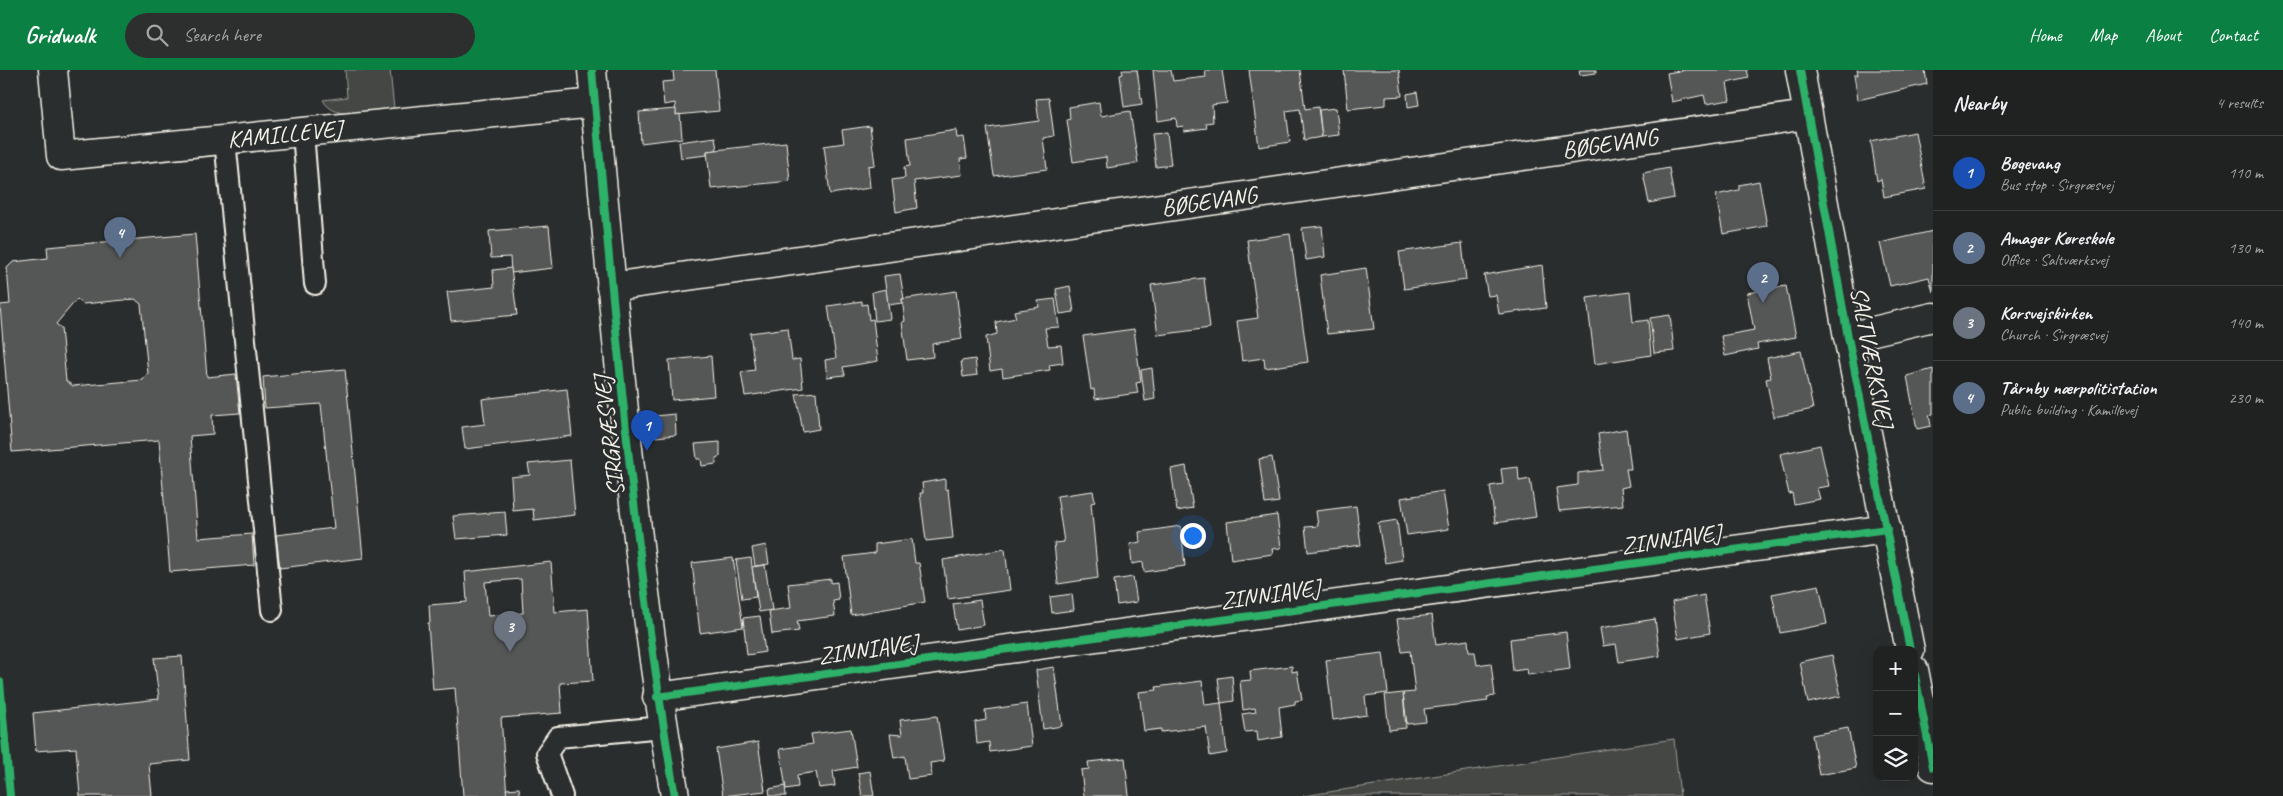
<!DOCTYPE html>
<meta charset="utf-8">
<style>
:root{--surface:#202222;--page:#2d2f2f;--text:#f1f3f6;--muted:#a2a4a5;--line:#3d3f40;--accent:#0b8043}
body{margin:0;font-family:Caveat,sans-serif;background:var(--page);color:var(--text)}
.controls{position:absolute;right:15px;bottom:15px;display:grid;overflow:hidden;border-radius:10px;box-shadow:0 5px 20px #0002}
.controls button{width:45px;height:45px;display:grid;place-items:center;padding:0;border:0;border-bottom:1px solid var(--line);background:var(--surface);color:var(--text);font:25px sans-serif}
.you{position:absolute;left:1192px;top:465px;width:18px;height:18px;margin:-12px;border:4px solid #fff;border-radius:50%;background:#1a73e8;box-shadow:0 0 0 8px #1a73e833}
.badge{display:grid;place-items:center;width:32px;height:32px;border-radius:50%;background:var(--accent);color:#fff;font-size:16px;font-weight:700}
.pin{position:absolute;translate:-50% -41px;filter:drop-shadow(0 1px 2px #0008)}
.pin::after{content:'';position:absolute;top:26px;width:18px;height:15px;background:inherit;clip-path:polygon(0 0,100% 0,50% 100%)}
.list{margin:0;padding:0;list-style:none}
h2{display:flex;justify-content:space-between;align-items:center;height:65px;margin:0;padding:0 20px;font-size:21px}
h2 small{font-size:16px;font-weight:400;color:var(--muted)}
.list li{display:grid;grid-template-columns:32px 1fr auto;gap:15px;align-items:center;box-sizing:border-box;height:75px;padding:0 20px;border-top:1px solid var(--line)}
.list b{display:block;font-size:19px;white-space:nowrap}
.list p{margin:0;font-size:16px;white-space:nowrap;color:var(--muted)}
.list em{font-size:16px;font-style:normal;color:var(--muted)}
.icon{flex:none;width:28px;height:28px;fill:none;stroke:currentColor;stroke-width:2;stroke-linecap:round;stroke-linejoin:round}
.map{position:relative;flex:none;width:1933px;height:726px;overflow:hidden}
header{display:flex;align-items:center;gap:30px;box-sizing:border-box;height:70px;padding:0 25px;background:var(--accent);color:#fff}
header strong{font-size:24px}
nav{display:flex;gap:28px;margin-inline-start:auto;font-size:18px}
.search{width:350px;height:45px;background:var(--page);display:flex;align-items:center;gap:12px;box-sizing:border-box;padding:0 18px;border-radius:28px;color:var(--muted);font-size:19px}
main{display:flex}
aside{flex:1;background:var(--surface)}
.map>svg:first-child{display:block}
</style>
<header>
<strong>Gridwalk</strong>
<div class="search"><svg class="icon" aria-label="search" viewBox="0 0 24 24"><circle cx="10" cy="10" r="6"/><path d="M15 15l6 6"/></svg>Search here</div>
<nav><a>Home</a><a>Map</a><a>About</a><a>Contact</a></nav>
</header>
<main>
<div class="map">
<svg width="1933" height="726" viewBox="0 0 1933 726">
<rect width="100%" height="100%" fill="#2a2d2e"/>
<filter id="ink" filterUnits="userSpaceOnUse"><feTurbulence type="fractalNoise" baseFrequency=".02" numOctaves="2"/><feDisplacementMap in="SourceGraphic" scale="10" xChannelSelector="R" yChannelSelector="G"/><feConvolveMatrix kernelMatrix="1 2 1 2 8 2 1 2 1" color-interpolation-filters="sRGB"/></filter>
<g filter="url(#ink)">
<g fill="#444645" stroke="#9c9c96">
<path d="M345 0H390L394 39C374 41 335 53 323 30L347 27Z"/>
<polygon points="1674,669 1680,726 1303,726"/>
</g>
<g fill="#555756" stroke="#f4f1e8" fill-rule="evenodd">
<polygon points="673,0 715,0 719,41 676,45 675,33 664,35 662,12 674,11"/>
<polygon points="1122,0 1137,0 1142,34 1124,37 1120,5 1123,4"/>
<polygon points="1153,0 1171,0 1173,11 1206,7 1205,0 1222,0 1227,33 1212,35 1213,52 1206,53 1207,58 1184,61 1183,56 1177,57 1176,48 1158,51"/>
<polygon points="1249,0 1300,0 1305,39 1318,37 1322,67 1304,70 1300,39 1286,41 1290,72 1259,77"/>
<polygon points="1344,0 1399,0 1402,26 1386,27 1386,35 1348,39"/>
<polygon points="1579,0 1596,0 1596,3 1580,5"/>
<polygon points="1685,0 1747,0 1749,8 1727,13 1730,30 1706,34 1704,25 1672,32 1667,3"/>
<polygon points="1857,0 1925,0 1927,14 1858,30 1854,5 1858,5"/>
<polygon points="1417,22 1419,35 1408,37 1407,24"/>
<polygon points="1049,28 1054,66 1043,68 1047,99 994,106 987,58 1039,51 1036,29"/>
<polygon points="1099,32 1101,46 1130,41 1138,93 1107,98 1106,87 1073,92 1067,50 1070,49 1069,37"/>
<polygon points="1336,38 1339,65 1322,67 1319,40"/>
<polygon points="676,39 676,45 680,44 682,68 641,73 639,42"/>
<polygon points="870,56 875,95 868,96 870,118 830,124 824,76 844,73 842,60"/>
<polygon points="956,60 957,68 964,67 967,88 960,89 962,105 914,111 917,138 896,142 892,110 905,108 904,97 910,96 907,68"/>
<polygon points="1915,62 1926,119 1884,127 1881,109 1877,111 1871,71"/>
<polygon points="1167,63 1171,95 1156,97 1152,64"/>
<polygon points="715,67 717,80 707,81 707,85 681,88 679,72"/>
<polygon points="786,72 790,111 711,119 707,81"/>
<polygon points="1669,98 1674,128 1649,133 1643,103"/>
<polygon points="1759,111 1767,156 1723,164 1716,125 1739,120 1739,115"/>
<polygon points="549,156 553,198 511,203 510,187 491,188 489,161"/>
<polygon points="1322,156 1325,187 1306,190 1302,158"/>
<polygon points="1933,161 1933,222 1929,207 1890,216 1880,173"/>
<path d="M195 164 207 307 236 304 240 343 212 345 213 364 190 366 198 468 252 464 254 495 170 502 159 370 12 382 0 235 10 234 7 198 13 192 48 188 47 177ZM77 229 83 234 135 229 141 234 148 303 143 310 73 316 66 311 61 258 56 254Z"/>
<polygon points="1290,164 1308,292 1265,298 1264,288 1242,291 1237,251 1258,248 1247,170"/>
<polygon points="1462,173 1466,210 1404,219 1399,182"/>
<polygon points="1542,195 1546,238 1499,244 1496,225 1488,226 1484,205"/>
<polygon points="511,198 517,245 451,251 447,222 494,217 493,200"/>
<polygon points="1366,198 1374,259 1327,264 1320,205"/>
<polygon points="900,204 904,229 902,229 902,233 888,235 884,206"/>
<polygon points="1204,208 1210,258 1158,265 1151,215"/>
<polygon points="1070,216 1074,242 1060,244 1056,219"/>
<polygon points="1786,216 1796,267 1757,274 1758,279 1725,286 1721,266 1754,260 1747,223"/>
<polygon points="886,219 890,249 875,251 872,222"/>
<polygon points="956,221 962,269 932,274 933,287 907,290 902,252 905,251 902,229"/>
<polygon points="1630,222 1633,252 1648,250 1651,285 1595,294 1587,228"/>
<polygon points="1055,229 1059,257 1045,258 1048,276 1061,275 1063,293 1049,295 1050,300 1003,307 1002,299 990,301 986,267 997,264 996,252 1016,248 1014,241 1039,237 1038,231"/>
<polygon points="862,231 862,235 867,234 869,250 873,249 878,291 843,297 845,305 827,307 825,290 836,288 828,236"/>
<polygon points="1670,245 1674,281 1654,283 1650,248"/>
<polygon points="788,258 792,290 800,289 803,318 745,326 741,302 755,300 750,263"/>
<polygon points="1134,259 1141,312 1136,313 1138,323 1095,329 1094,319 1091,320 1083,266"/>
<polygon points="1801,281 1813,339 1774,347 1766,309 1771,308 1767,288"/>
<polygon points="711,286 714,326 672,330 669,290"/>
<polygon points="975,289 977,305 963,307 961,291"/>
<polygon points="1152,298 1155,329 1145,331 1141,300"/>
<polygon points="345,299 363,488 280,498 276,465 334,458 321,334 265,338 263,307"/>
<polygon points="1933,299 1933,344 1929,345 1931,356 1917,359 1907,306"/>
<polygon points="567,319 572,366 465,379 462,357 485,354 482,329"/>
<polygon points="816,322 819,359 803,362 796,324"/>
<polygon points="675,344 676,365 656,367 655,346"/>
<polygon points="1626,359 1631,399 1626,399 1629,416 1621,418 1623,435 1559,441 1556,418 1578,415 1578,403 1603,400 1598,364"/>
<polygon points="720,372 720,386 716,388 716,394 702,396 701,389 697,389 695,374"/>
<polygon points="1820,375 1829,416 1817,418 1820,429 1794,434 1792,423 1789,424 1780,384"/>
<polygon points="1272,387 1279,432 1265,434 1259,389"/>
<polygon points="570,390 575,445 534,450 533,439 513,441 511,407 530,405 528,394"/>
<polygon points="1186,396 1193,438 1177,441 1171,399"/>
<polygon points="1518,397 1519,411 1530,409 1536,447 1495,453 1490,416 1503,414 1501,399"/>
<polygon points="945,409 945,420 948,419 953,468 926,471 920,423 923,423 922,413"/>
<polygon points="1093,421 1095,432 1091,433 1098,508 1058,514 1054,473 1064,472 1057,426"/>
<polygon points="1443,421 1449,459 1407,465 1401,428"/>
<polygon points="1356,436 1361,475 1308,482 1305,457 1318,456 1316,441"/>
<polygon points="505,442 507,465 456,469 453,446"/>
<polygon points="1277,445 1281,478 1272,479 1273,484 1231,490 1227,452"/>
<polygon points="1397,450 1402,490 1385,493 1378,453"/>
<polygon points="1181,456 1185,496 1144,502 1143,492 1132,494 1130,474 1140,472 1139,462"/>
<polygon points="912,469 915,493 919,493 925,532 851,545 844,487 875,483 875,474"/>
<polygon points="766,475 769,494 755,496 752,478"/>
<polygon points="1005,479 1010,520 948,529 943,490"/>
<polygon points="733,488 743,557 700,563 692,493"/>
<polygon points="751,488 756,527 742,529 736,490"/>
<path d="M551 492 555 542 588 539 593 611 560 613 562 643 501 648 507 726H463L455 618 433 620 428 553H430L429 535 467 532 465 502ZM521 509 523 543 488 546 485 512Z"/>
<polygon points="765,495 772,540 759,542 752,497"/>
<polygon points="1133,507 1137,532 1117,535 1114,510"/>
<polygon points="831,509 831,513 837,512 839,530 833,531 835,546 797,551 799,561 772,564 769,541 791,538 788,514"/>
<polygon points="1819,515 1827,554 1780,563 1772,524"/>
<polygon points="1072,524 1074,540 1052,543 1050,527"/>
<polygon points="1704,525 1710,563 1678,569 1672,532"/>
<polygon points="980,530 984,555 957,560 953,534"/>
<polygon points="1432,545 1436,575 1468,570 1469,582 1475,582 1477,595 1491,593 1495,626 1487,627 1488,631 1424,639 1426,652 1407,654 1403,623 1415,622 1410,581 1402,582 1397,549"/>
<polygon points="760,546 765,582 747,585 743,548"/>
<polygon points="1655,549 1660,586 1619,592 1616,574 1603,576 1600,558"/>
<polygon points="1566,562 1570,599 1528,605 1527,599 1513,601 1510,569"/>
<polygon points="1383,583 1388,623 1365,626 1367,645 1333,650 1326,590"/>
<polygon points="1832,585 1841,626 1808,633 1800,592"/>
<polygon points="182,586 190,690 149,694 152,726 80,726 76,678 36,681 33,643 159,629 154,588"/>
<polygon points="1292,596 1292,602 1297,601 1302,630 1295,631 1295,634 1279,637 1282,667 1258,671 1257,661 1245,662 1242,644 1256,642 1255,638 1243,640 1240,611 1251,610 1250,601"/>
<polygon points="1054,597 1062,656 1043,659 1036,600"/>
<polygon points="1232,606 1234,631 1221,633 1218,608"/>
<polygon points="1202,611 1205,635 1221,633 1227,683 1210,686 1206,657 1161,662 1161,659 1144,661 1139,622 1157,620 1156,617"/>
<polygon points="1403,623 1406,658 1389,660 1385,625"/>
<polygon points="1027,634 1032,676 990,682 989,672 977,674 975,652 986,650 985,640"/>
<polygon points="937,646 944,691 930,693 932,706 908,709 905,686 894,688 890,664 902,665 900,650"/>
<polygon points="1848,658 1856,698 1819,705 1812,665"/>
<polygon points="851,659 857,697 833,701 835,716 819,718 816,702 797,705 798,717 786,719 780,679 813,674 811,664"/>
<polygon points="758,672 765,721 723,726 716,679"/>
<polygon points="1125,688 1129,726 1084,726 1081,700 1089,699 1088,692"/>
<polygon points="870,701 874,726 862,726 858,703"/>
<polygon points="785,716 786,726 770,726 769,719"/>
<polygon points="519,718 520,726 507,726 506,719"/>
</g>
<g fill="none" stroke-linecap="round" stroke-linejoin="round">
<defs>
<g id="service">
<polyline points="303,62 315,214"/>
<polyline points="225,70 272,540"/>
<polyline points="562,726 547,683 558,667 663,657"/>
</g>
<g id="minor">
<path id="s1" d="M53 0 61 86 595 33"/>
<path id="s2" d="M611 217 1807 45"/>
<polyline points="1848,267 1933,247"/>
<polyline points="657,627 1887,459"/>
</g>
<g id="tertiary">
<path d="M592 0C614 242 634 486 675 726"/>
<polyline points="1800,0 1848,267 1910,580"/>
<polyline points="1914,600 1933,697"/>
</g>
</defs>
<use href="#service" stroke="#f4f1e8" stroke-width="24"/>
<use href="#minor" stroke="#f4f1e8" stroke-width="31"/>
<use href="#tertiary" stroke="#f4f1e8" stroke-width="31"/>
<use href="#service" stroke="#2a2d2e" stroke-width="20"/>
<use href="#minor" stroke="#2a2d2e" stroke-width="28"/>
<use href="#tertiary" stroke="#2a2d2e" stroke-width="28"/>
<defs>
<g id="cycleway">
<path d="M592 0C614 242 634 486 675 726"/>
<polyline points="1800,0 1848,267 1910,580"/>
<polyline points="1914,600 1933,697"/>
<polyline points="0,612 10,726"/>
<polyline points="657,627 1887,459"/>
</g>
</defs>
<use href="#cycleway" stroke="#2a2d2e" stroke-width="11"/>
<use href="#cycleway" stroke="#2db169" stroke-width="8"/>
</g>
</g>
<g text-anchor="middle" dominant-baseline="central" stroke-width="4.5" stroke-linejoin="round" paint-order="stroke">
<g font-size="24" fill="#f4f1e8" stroke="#2a2d2e">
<text stroke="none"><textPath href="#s1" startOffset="311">KAMILLEVEJ</textPath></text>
<text stroke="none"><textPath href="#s2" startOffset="1009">BØGEVANG</textPath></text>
<text stroke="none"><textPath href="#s2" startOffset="604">BØGEVANG</textPath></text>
<text transform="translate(1872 287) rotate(79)">SALTVÆRKSVEJ</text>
<text transform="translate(609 366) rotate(-97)">SIRGRÆSVEJ</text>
<text transform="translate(1671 469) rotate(-8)">ZINNIAVEJ</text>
<text transform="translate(1270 524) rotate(-8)">ZINNIAVEJ</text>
<text transform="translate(868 579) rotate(-8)">ZINNIAVEJ</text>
</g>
</g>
</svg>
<div class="controls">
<button>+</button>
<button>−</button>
<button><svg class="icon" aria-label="layers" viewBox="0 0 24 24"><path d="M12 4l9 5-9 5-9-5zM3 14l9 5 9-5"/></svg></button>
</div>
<div class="you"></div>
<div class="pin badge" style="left:647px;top:381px;background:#1a4fb4">1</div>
<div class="pin badge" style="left:1763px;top:233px;background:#5c6f8a">2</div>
<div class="pin badge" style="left:510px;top:582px;background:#6b7280">3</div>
<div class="pin badge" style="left:120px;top:188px;background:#5c6f8a">4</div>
</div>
<aside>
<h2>Nearby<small>4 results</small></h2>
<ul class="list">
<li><span class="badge" style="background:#1a4fb4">1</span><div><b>Bøgevang</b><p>Bus stop · Sirgræsvej</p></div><em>110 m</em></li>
<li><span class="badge" style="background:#5c6f8a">2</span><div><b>Amager Køreskole</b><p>Office · Saltværksvej</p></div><em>130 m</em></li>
<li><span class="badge" style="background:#6b7280">3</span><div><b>Korsvejskirken</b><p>Church · Sirgræsvej</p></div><em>140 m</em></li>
<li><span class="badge" style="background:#5c6f8a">4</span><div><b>Tårnby nærpolitistation</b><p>Public building · Kamillevej</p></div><em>230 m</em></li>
</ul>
</aside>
</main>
